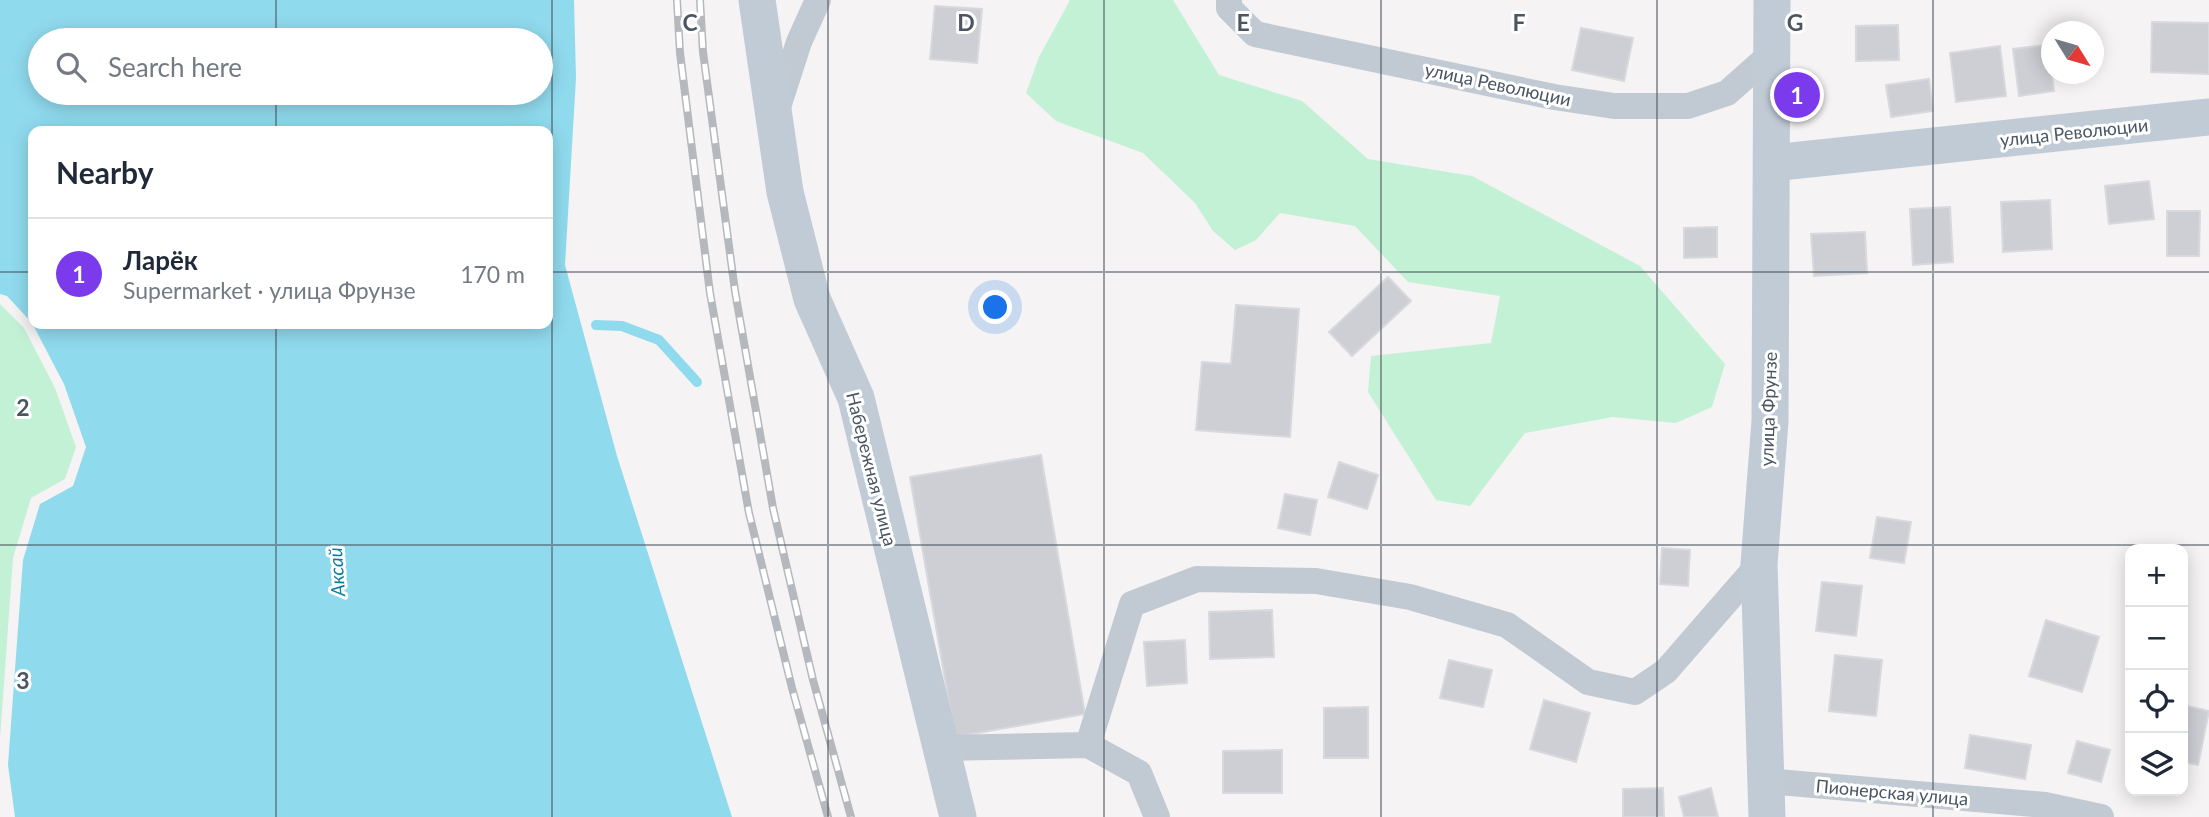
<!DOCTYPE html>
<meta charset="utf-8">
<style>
:root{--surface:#fff;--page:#f2f2f3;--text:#1f2937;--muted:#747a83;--line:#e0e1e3;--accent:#7c3aed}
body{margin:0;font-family:Lato,sans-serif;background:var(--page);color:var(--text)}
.controls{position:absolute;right:21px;bottom:21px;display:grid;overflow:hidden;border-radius:14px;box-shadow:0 4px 18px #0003}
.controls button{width:63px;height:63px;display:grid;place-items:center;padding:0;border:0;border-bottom:2px solid var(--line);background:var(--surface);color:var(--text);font:35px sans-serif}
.compass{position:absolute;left:2041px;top:21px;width:63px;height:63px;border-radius:50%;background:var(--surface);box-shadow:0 4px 18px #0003;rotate:127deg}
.you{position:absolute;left:996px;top:308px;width:24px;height:24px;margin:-18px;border:5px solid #fff;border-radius:50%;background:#1a73e8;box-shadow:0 0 0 10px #1a73e833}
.badge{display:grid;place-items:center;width:46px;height:46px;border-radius:50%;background:var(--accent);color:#fff;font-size:23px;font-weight:700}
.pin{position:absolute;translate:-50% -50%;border:4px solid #fff;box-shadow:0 2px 7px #0006}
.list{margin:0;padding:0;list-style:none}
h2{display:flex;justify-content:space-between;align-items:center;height:91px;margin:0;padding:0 28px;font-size:30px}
h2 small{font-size:23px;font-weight:400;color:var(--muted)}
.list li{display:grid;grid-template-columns:46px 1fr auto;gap:21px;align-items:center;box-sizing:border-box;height:112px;padding:0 28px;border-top:2px solid var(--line)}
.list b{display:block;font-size:26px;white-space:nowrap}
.list p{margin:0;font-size:23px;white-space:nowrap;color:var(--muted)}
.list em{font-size:23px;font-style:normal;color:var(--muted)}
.icon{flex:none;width:38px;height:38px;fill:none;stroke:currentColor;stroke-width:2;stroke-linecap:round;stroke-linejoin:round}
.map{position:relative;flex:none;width:2209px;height:817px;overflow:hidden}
.search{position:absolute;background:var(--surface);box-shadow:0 4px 18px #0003;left:28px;top:28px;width:525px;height:77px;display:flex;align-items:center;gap:18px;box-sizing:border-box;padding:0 24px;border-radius:38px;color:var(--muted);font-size:26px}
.panel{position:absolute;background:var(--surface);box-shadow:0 4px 18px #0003;left:28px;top:126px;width:525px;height:203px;border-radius:14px}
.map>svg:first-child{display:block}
</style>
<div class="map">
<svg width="2209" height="817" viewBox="0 0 2209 817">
<rect width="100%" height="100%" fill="#f5f3f3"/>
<g fill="#c3f1d5">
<polygon points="1070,0 1173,0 1219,75 1302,101 1368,159 1472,176 1640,266 1725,364 1712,407 1676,423 1613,417 1525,433 1470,506 1436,500 1368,392 1371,356 1491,343 1500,296 1408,282 1355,226 1280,213 1256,240 1235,250 1213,231 1195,203 1143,153 1056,121 1026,93 1039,57"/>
<polygon points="0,304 24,328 55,388 76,447 65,479 31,498 13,558 0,739"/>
</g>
<path fill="#90daee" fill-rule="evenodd" d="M0 0H574L576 78 565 265 617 456 732 817H15L8 765 23 560 40 504 73 486 86 447 64 384 32 323 7 296 0 294ZM40 40H541V93H40ZM33 131H548V324H33Z"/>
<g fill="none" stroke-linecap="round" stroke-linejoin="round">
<polyline stroke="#90daee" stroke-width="10" points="596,325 622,326 659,340 697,382"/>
</g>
<g fill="#cdcfd5" stroke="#d7d9de" stroke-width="2">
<polygon points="935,6 982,9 977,63 930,59"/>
<polygon points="2152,22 2209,23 2209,74 2151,72"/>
<polygon points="1898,25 1899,60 1856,61 1856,26"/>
<polygon points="1581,28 1633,38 1624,81 1572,70"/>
<polygon points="2048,45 2054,91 2019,96 2013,49"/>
<polygon points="2000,46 2006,96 1956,102 1950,53"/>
<polygon points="1929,79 1933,111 1891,117 1886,85"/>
<polygon points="2149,181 2154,219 2109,224 2105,186"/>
<polygon points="2050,200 2052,249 2003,252 2001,202"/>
<polygon points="1950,207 1953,262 1913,265 1910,209"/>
<polygon points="2167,211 2200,211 2199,256 2167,256"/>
<polygon points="1717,227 1717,257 1684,258 1684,228"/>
<polygon points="1865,232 1867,273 1814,276 1811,234"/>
<polygon points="1388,277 1411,301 1352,356 1329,332"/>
<polygon points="1236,305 1299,309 1290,437 1196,430 1202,362 1231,364"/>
<polygon points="1041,455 1085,714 955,737 910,477"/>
<polygon points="1339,462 1378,475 1367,509 1328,497"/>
<polygon points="1285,494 1317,500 1310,535 1278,528"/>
<polygon points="1877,517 1911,522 1904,563 1870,558"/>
<polygon points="1662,548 1690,550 1688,586 1660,584"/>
<polygon points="1822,582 1862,586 1856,636 1816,631"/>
<polygon points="1272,610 1274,657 1210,659 1209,612"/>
<polygon points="2046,620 2099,637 2082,692 2029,676"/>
<polygon points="1185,640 1187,683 1147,686 1144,642"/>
<polygon points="1835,655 1882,660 1876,716 1829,711"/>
<polygon points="1449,660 1492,670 1483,707 1440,698"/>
<polygon points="1544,700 1590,713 1576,762 1530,749"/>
<polygon points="2183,705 2209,711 2198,765 2183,762"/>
<polygon points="1368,707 1368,758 1324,758 1324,708"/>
<polygon points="1970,735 2031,745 2025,779 1965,768"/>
<polygon points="2077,741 2110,750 2101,782 2068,773"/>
<polygon points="1282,750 1282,793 1223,793 1223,751"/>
<polygon points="1663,788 1664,817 1623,817 1623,789"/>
<polygon points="1711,788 1718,817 1684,817 1679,797"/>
</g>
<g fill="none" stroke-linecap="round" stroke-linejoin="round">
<g stroke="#c1cad2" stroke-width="26">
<polyline points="1229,0 1229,8 1255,34 1554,97 1614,106 1688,106 1727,93 1771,54"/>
<polyline points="776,113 799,42 818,0"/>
<polyline points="1088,745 1132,604 1197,579 1316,581 1410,597 1507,625 1588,682 1635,692 1666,671 1759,564"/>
<polyline points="940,748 1088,745 1139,773 1157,817"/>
<polyline points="1766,781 2045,805 2101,817"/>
</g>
<g stroke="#c1cbd6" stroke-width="37">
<polyline points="757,0 785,192 812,299 856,398 958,817"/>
<polyline points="1772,163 2209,117"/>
<polyline points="1767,817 1759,564 1770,421 1772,0"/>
</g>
<defs>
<g id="rail">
<polyline points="677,0 680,53 710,293 749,513 792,688 828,817"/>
<polyline points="700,0 703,52 735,291 773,508 813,680 851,817"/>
</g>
</defs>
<use href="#rail" stroke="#b5b8bd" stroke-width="8"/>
<use href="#rail" stroke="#fff" stroke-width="5" stroke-dasharray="16" stroke-linecap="butt"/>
</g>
<path fill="none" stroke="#4a5661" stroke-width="2" stroke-opacity="0.55" d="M276 0V40M552 0V817M828 0V817M1104 0V817M1381 0V817M1657 0V817M1933 0V817M276 93V131M0 272H33M548 272H2209M276 324V817M0 545H2209"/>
<g text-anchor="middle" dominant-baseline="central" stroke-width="6" stroke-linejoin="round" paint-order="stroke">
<g font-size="18" fill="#4a5661" stroke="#fff">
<text transform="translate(1498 84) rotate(12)">улица Революции</text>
<text transform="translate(2074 132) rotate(-6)">улица Революции</text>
<text transform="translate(1768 409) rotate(-88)">улица Фрунзе</text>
<text transform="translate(872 469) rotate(76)">Набережная улица</text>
<text transform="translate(1892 792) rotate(5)">Пионерская улица</text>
</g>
<g font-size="19" font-style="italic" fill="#0c7c9b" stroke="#fff">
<text transform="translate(336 572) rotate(-94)">Аксай</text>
</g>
</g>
<g font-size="23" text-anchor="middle" font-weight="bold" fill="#4a5661" stroke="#fff" stroke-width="6" stroke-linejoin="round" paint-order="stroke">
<text x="690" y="31">C</text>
<text x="966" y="31">D</text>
<text x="1243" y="31">E</text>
<text x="1519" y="31">F</text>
<text x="1795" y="31">G</text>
<text x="23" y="416">2</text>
<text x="23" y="689">3</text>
</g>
</svg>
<div class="controls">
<button>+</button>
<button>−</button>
<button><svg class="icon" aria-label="locate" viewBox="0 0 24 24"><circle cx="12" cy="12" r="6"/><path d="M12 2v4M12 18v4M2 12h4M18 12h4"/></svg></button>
<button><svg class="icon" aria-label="layers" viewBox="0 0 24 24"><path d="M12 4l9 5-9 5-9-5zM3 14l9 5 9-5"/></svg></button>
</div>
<svg class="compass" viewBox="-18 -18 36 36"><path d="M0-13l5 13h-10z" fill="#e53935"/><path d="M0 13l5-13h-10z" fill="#747a83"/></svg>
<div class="you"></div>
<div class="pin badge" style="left:1797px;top:95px">1</div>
<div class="search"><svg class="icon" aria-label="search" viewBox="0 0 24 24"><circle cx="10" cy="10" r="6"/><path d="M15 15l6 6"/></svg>Search here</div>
<section class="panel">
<h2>Nearby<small></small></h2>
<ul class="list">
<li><span class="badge">1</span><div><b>Ларёк</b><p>Supermarket · улица Фрунзе</p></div><em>170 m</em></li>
</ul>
</section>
</div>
